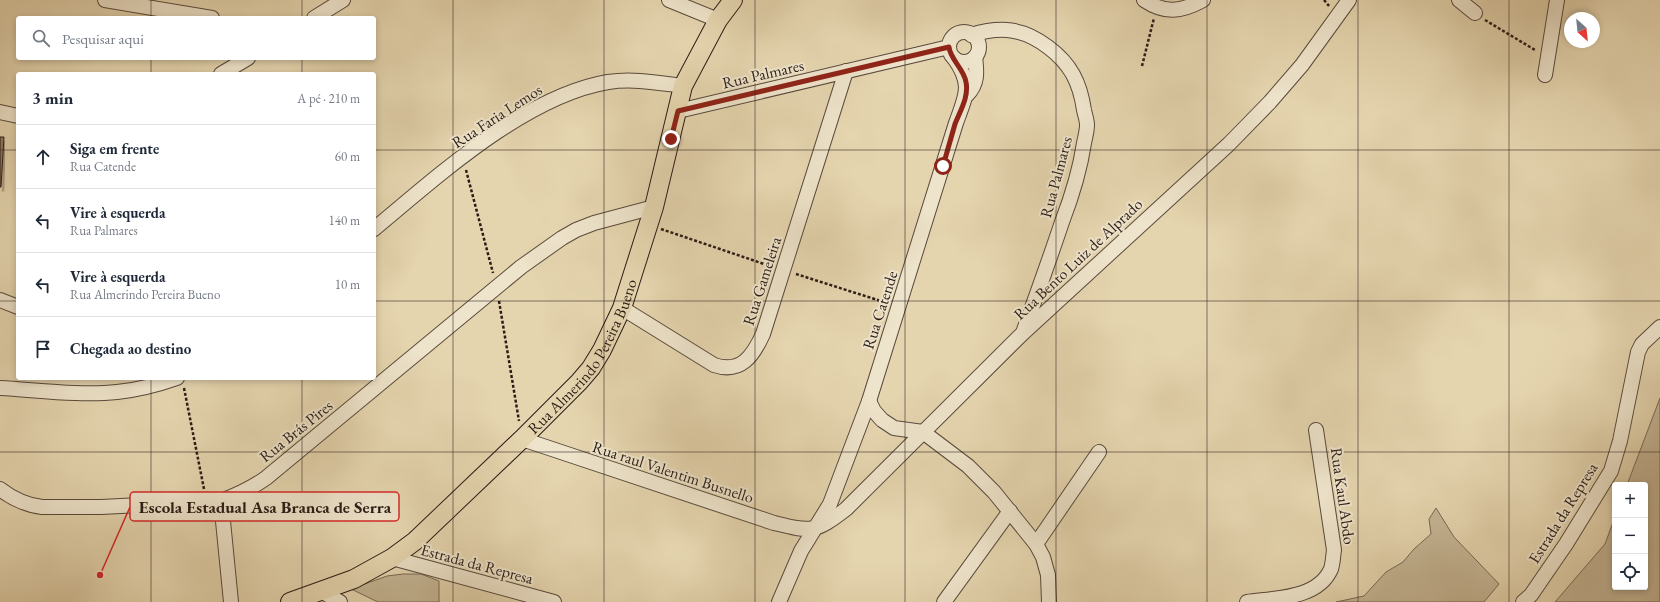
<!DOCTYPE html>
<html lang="pt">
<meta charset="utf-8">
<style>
:root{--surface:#fff;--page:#f2f2f3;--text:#1f2937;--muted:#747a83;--line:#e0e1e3}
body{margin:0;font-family:"EB Garamond",serif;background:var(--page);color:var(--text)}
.controls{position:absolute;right:12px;bottom:12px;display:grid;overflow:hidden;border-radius:4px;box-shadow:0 2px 6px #0003}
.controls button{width:36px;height:36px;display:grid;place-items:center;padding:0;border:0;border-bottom:1px solid var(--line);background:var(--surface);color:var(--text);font:20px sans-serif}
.compass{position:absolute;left:1564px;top:12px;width:36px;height:36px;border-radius:50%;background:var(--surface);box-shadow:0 2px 6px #0003;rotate:153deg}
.stop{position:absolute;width:12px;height:12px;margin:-9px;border:3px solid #8f2418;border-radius:50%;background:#fff}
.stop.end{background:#8f2418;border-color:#fff;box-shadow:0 1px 4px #0008}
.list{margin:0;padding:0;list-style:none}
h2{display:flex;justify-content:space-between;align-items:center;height:52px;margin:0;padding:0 16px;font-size:17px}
h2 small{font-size:13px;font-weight:400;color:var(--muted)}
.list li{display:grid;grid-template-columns:26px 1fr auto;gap:12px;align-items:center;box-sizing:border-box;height:64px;padding:0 16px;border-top:1px solid var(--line)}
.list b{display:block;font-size:15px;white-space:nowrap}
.list p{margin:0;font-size:13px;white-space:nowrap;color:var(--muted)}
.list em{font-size:13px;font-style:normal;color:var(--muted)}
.icon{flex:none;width:22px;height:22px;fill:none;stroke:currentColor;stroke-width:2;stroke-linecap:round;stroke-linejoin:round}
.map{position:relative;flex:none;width:1660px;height:602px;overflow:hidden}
.search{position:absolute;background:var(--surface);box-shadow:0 2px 6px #0003;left:16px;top:16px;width:360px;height:44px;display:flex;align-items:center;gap:10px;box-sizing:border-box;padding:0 14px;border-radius:4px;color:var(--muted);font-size:15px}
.panel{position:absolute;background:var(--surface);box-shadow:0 2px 6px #0003;left:16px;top:72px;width:360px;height:308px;border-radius:4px}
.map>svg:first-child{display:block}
</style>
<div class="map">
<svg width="1660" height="602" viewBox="0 0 1660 602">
<defs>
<filter id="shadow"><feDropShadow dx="2.5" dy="4.5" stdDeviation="0" flood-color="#0004"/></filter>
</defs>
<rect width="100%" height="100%" fill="#e5d5af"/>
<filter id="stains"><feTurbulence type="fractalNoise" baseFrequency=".005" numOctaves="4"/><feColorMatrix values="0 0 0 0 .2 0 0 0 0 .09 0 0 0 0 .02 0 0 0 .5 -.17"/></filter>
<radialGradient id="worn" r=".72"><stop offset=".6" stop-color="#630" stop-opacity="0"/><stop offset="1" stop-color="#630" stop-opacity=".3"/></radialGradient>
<g fill="#c5b695" stroke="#786956">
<polygon points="1660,398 1660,602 1555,602 1605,544 1615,517 1615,587 1645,587 1645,485 1627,485"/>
<polygon points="1436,508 1454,537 1499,584 1484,602 1336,602 1364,596 1386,572 1403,562 1414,549 1431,534 1429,519"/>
<polygon points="403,574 421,574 439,581 439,602 378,602 351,589 387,576"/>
</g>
<polygon fill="#8b7c66" stroke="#2a1c16" filter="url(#shadow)" points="0,137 4,137 1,187 0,187"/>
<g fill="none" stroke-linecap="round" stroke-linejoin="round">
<defs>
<g id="minor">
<polyline points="105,0 212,18"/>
<polyline points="669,0 718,20"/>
<path d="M1144 0C1165 14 1181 12 1203 0"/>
<polyline points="1459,0 1475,13"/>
<polyline points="314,18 343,0"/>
<circle cx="964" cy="47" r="15"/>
<path d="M971 35C1001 26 1023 28 1048 47 1071 64 1080 83 1084 110 1085 115 1087 120 1087 125 1087 131 1085 138 1084 143 1080 170 1072 196 1062 222 1050 258 1037 294 1024 330"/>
<polyline points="221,74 248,58"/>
<polyline points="1545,75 1557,0"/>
<path d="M967 95C978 84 977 72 975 57"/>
<polyline points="678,111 949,47"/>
<polyline points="0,112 18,116"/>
<path d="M374 229C438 176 525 96 608 82 633 78 659 83 683 86"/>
<polyline points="0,300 18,307"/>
<path d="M622 308 714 365C741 374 753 356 763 334L846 71"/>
<path d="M0 388C37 390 81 396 117 392 138 390 157 385 177 378"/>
<polyline points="869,401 874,411 882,420 894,428 923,432 968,466 994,492 1036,544 1043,557 1048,575 1049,602"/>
<path d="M522 439 774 523C811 532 815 533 846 509L1023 333 1229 144 1270 102 1302 65 1349 0"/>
<path d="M0 489C13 499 26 505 42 507H101L221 501C237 495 252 488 266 478L521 267 562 238 576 230 594 223 654 207"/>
<polyline points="221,501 231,602"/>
<polyline points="1036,544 1099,452"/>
<polyline points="392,558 554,602"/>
<polyline points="321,591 340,602"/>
<path d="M779 602 801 551 830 504 869 401 956 123C966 95 973 85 954 58"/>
<polyline points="944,602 1010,511"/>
<path d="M1247 602C1275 598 1318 599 1331 569 1333 563 1333 556 1334 550L1316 430"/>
<polyline points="1523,602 1531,595 1566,544 1611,471 1620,441 1638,352 1642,344 1660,327"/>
</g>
<g id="major">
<path id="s1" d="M290 602 354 579 392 558 415 541 522 439 579 382 591 368 602 350 622 308 654 207 683 86 718 20 733 0"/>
</g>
</defs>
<use href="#minor" stroke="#594a3c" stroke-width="16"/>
<use href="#major" stroke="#2a1c16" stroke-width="20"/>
<g stroke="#2a1c16" stroke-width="2.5" stroke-dasharray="3 2" stroke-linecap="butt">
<polyline points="1324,0 1329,6"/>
<polyline points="1485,20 1535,50"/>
<polyline points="1142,66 1154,18"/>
<polyline points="466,170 493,273"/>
<polyline points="661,229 770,266"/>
<polyline points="796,274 887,303"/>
<polyline points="499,301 519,421"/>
<polyline points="184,388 204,489"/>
</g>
<use href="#minor" stroke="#eee4cb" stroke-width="14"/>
<use href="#major" stroke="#e5d5af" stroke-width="18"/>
</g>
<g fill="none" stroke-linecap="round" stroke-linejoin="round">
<path stroke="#8f2418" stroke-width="5" d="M671 139 678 111 949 47C950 59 964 69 966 82 969 97 960 111 955 124 951 138 947 152 943 166"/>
</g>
<path fill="none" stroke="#2a1c16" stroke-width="1" stroke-opacity="0.55" d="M151 0V18M302 0V18M453 0V602M604 0V602M755 0V602M905 0V602M1056 0V602M1207 0V602M1358 0V602M1509 0V602M151 58V74M302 58V74M0 150H18M374 150H1660M0 301H18M374 301H1660M151 378V602M302 378V602M0 452H1660"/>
<g text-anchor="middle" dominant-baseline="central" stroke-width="4" stroke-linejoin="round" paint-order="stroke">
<g font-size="16" fill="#2a1c16" stroke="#eee4cb">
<text transform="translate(763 74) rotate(-13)">Rua Palmares</text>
<text transform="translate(497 116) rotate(-33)">Rua Faria Lemos</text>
<text transform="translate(1056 177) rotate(-75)">Rua Palmares</text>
<text transform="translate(1078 259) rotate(-43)">Rua Bento Luiz de Alprado</text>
<text transform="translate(762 281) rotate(-72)">Rua Gameleira</text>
<text transform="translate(880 310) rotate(-72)">Rua Catende</text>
<text stroke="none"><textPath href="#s1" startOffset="392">Rua Almerindo Pereira Bueno</textPath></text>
<text transform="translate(296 431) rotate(-39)">Rua Brás Pires</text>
<text transform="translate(673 472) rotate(18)">Rua raul Valentim Busnello</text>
<text transform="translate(1343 496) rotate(82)">Rua Kaul Abdo</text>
<text transform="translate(1563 513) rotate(-58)">Estrada da Represa</text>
<text transform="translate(477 564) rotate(15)">Estrada da Represa</text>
</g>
</g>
<path fill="none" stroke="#d62828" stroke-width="1.5" d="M100 575L130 507"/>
<circle fill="#d62828" stroke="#eee4cb" stroke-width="1.5" cx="100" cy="575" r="4"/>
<rect fill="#eee4cb" stroke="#d62828" stroke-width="1.5" x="130" y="492" width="269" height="29" rx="4"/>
<g font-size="17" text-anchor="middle" font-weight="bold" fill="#2a1c16">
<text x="265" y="513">Escola Estadual Asa Branca de Serra</text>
</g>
<rect width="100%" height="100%" filter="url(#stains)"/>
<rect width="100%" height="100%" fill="url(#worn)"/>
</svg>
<div class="controls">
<button>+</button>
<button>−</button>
<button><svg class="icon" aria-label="locate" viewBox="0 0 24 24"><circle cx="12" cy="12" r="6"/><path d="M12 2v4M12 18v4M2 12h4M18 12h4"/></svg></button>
</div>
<svg class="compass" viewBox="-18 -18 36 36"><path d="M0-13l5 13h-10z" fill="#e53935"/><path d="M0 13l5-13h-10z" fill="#747a83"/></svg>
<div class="stop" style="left:943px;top:166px"></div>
<div class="stop end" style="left:671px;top:139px"></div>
<div class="search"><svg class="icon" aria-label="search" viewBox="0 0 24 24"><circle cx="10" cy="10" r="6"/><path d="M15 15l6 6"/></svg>Pesquisar aqui</div>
<section class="panel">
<h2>3 min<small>A pé · 210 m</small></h2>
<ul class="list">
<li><svg class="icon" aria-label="ahead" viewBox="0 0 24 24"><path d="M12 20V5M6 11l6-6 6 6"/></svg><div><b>Siga em frente</b><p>Rua Catende</p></div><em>60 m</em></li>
<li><svg class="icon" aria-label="left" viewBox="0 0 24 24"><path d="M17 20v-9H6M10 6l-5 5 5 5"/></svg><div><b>Vire à esquerda</b><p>Rua Palmares</p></div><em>140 m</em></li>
<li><svg class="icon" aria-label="left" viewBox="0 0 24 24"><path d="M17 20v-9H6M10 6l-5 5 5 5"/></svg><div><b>Vire à esquerda</b><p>Rua Almerindo Pereira Bueno</p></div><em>10 m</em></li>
<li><svg class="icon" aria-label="arrive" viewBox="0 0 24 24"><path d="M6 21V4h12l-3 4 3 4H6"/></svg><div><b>Chegada ao destino</b></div></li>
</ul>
</section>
</div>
